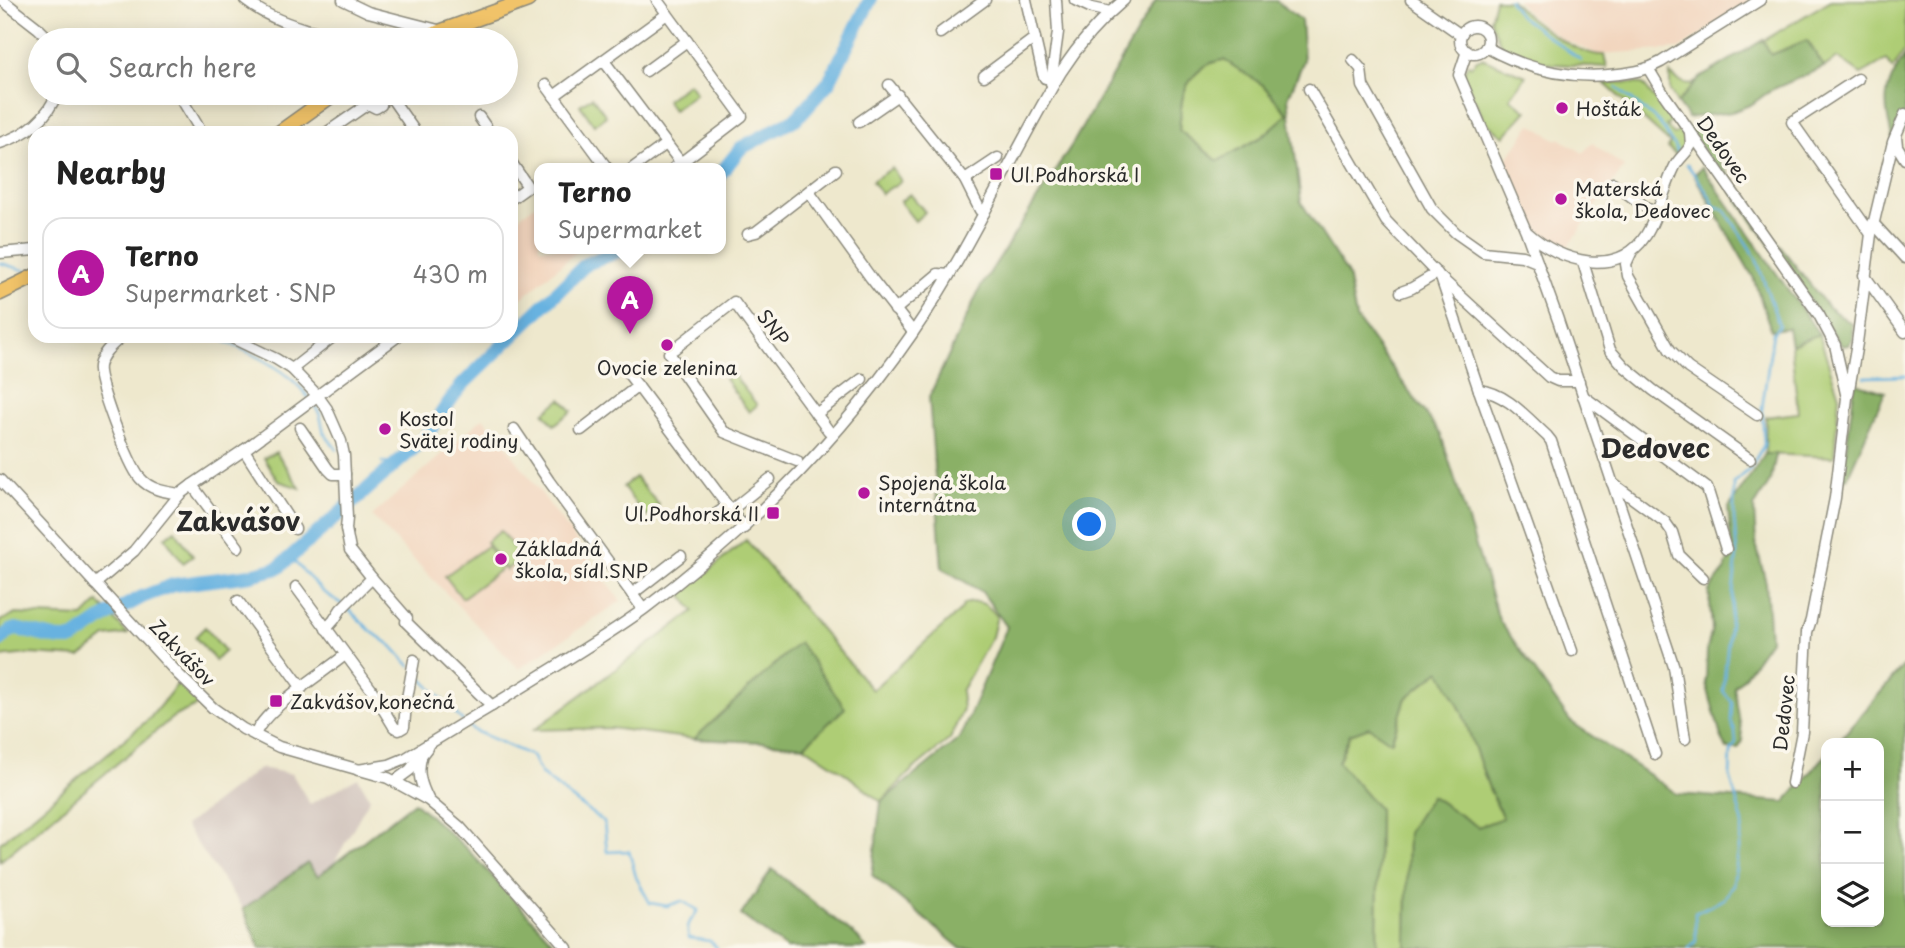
<!DOCTYPE html>
<meta charset="utf-8">
<style>
:root{--surface:#fff;--page:#f6f6f6;--text:#222;--muted:#767676;--line:#e0e0e0;--accent:#b5179e}
body{margin:0;font-family:"Playpen Sans",sans-serif;background:var(--page);color:var(--text)}
.controls{position:absolute;right:21px;bottom:21px;display:grid;overflow:hidden;border-radius:14px;box-shadow:0 4px 18px #0003}
.controls button{width:63px;height:63px;display:grid;place-items:center;padding:0;border:0;border-bottom:2px solid var(--line);background:var(--surface);color:var(--text);font:35px sans-serif}
.you{position:absolute;left:1090px;top:525px;width:24px;height:24px;margin:-18px;border:5px solid #fff;border-radius:50%;background:#1a73e8;box-shadow:0 0 0 10px #1a73e833}
.badge{display:grid;place-items:center;width:46px;height:46px;border-radius:50%;background:var(--accent);color:#fff;font-size:23px;font-weight:700}
.pin{position:absolute;translate:-50% -58px;filter:drop-shadow(0 2px 4px #0008)}
.pin::after{content:'';position:absolute;top:37px;width:24px;height:21px;background:inherit;clip-path:polygon(0 0,100% 0,50% 100%)}
.popup{position:absolute;left:534px;top:163px;width:192px;height:91px;box-sizing:border-box;display:grid;place-content:center;border-radius:14px;background:var(--surface);filter:drop-shadow(0 2px 5px #0005);font-size:23px;white-space:nowrap;color:var(--muted)}
.popup b{font-size:26px;color:var(--text)}
.popup::after{content:'';position:absolute;left:50%;top:100%;margin-left:-14px;border:14px solid transparent;border-top-color:var(--surface)}
.list{margin:0;padding:0;list-style:none}
h2{display:flex;justify-content:space-between;align-items:center;height:91px;margin:0;padding:0 28px;font-size:30px}
h2 small{font-size:23px;font-weight:400;color:var(--muted)}
.list li{display:grid;grid-template-columns:46px 1fr auto;gap:21px;align-items:center;box-sizing:border-box;height:112px;margin:0 14px 14px;padding:0 14px;border:2px solid var(--line);border-radius:21px}
.list b{display:block;font-size:26px;white-space:nowrap}
.list p{margin:0;font-size:23px;white-space:nowrap;color:var(--muted)}
.list em{font-size:23px;font-style:normal;color:var(--muted)}
.icon{flex:none;width:38px;height:38px;fill:none;stroke:currentColor;stroke-width:2;stroke-linecap:round;stroke-linejoin:round}
.map{position:relative;flex:none;width:1905px;height:948px;overflow:hidden}
.search{position:absolute;background:var(--surface);box-shadow:0 4px 18px #0003;left:28px;top:28px;width:490px;height:77px;display:flex;align-items:center;gap:18px;box-sizing:border-box;padding:0 24px;border-radius:38px;color:var(--muted);font-size:26px}
.panel{position:absolute;background:var(--surface);box-shadow:0 4px 18px #0003;left:28px;top:126px;width:490px;height:217px;border-radius:21px}
.map>svg:first-child{display:block}
</style>
<div class="map">
<svg width="1905" height="948" viewBox="0 0 1905 948">
<rect width="100%" height="100%" fill="#fbf7ec"/>
<filter id="ink" filterUnits="userSpaceOnUse"><feTurbulence type="fractalNoise" baseFrequency=".0143" numOctaves="2"/><feDisplacementMap in="SourceGraphic" scale="14" xChannelSelector="R" yChannelSelector="G"/><feConvolveMatrix kernelMatrix="1 2 1 2 8 2 1 2 1" color-interpolation-filters="sRGB"/></filter>
<filter id="wash" filterUnits="userSpaceOnUse"><feTurbulence type="fractalNoise" baseFrequency=".00686" numOctaves="4" result="noise"/><feDisplacementMap in="SourceGraphic" scale="28" xChannelSelector="R" yChannelSelector="G"/><feGaussianBlur stdDeviation="1.57" result="paint"/><feColorMatrix in="noise" values="0 0 0 0 0 0 0 0 0 0 0 0 0 0 0 0 0 1.4 0 .05"/><feComposite in="paint" operator="in"/></filter>
<g filter="url(#wash)">
<rect width="100%" height="100%" fill="#eee8cd"/>
<g fill="#f2d5be">
<polygon points="1517,0 1752,0 1679,49 1598,54 1561,38 1530,15"/>
<polygon points="1531,124 1557,140 1559,138 1583,153 1592,143 1624,167 1565,251 1548,239 1530,220 1505,162"/>
<polygon points="539,202 539,248 581,248 511,307 511,223"/>
<polygon points="483,418 501,439 621,601 519,669 372,516"/>
</g>
<polygon fill="#cfc1ba" points="260,768 292,774 310,804 358,778 370,798 333,865 318,877 307,863 243,909 185,826"/>
<g fill="#aecd74" stroke="#6c7c50" stroke-width="2">
<path d="M1495 0H1511C1529 20 1577 56 1604 55L1607 67 1552 64 1530 59 1501 45 1490 20Z"/>
<polygon points="1831,0 1905,0 1905,50 1893,69 1886,60 1861,74 1838,58 1824,67 1807,40 1771,55 1763,41"/>
<polygon points="1482,58 1526,76 1510,98 1527,111 1504,136 1485,122 1464,78 1464,72 1468,64 1471,66 1477,60"/>
<path d="M1224 60 1263 85 1288 114 1263 136 1218 161 1179 130C1181 118 1180 101 1185 90 1192 74 1207 61 1224 60Z"/>
<path d="M1670 74C1678 80 1686 87 1696 82L1677 103 1670 91Z"/>
<polygon points="1618,82 1643,84 1654,98 1664,104 1675,119 1666,126 1674,135 1682,129 1688,137 1688,144 1679,157 1668,148 1670,143 1605,84"/>
<polygon points="689,83 696,93 673,110 666,100"/>
<polygon points="592,97 606,116 594,125 580,105"/>
<polygon points="892,168 901,181 881,194 872,181"/>
<polygon points="910,194 925,212 915,221 900,202"/>
<polygon points="1819,334 1839,396 1834,457 1765,454 1766,417 1798,413 1791,345"/>
<polygon points="732,373 757,405 749,412 725,379"/>
<polygon points="561,399 572,411 554,425 544,413"/>
<polygon points="276,452 300,488 278,481 264,458"/>
<polygon points="635,477 659,505 646,517 623,487"/>
<polygon points="175,530 193,556 183,563 165,537"/>
<polygon points="501,531 521,558 506,570 486,542"/>
<path d="M746 540 872 690 961 610 964 604C980 599 987 604 997 616L992 637 961 691 963 709 950 739 912 770 881 802 846 774 804 746 844 708 799 643 694 739 610 728 534 730 694 611 681 594Z"/>
<polygon points="487,546 503,568 462,598 445,576"/>
<polygon points="98,602 128,634 106,637 80,657 29,654 0,657 0,621 15,614 83,617"/>
<polygon points="205,627 225,651 215,660 195,637"/>
<polygon points="1441,669 1462,712 1489,788 1503,818 1478,827 1431,796 1408,832 1406,948 1377,948 1379,809 1338,763 1350,734 1369,727 1392,741 1406,698"/>
<polygon points="179,682 200,704 173,717 0,861 0,843 150,718"/>
</g>
<g fill="#8ab066" stroke="#5a6e48" stroke-width="2" fill-rule="evenodd">
<path d="M1156 0H1275L1301 20 1304 60 1288 98 1301 202 1348 275 1356 318 1441 435 1499 620 1570 721 1677 794 1785 802 1826 755V922H1879V743H1837L1905 664V948H1406L1408 832 1431 796 1478 827 1503 818 1489 788 1462 712 1440 670 1406 698 1391 742 1369 727 1350 734 1338 762 1379 809 1377 948H960L872 875 881 802 960 738 1007 627 982 592 942 568 929 397 980 288 1073 143ZM1224 60 1263 85 1288 114 1263 136 1218 161 1179 130C1181 118 1180 100 1185 90 1192 74 1207 61 1224 60Z"/>
<polygon points="1763,40 1771,55 1807,40 1824,67 1771,90 1752,104 1732,112 1688,118 1677,103 1700,78"/>
<path d="M1905 56V114L1893 142C1884 102 1881 91 1905 56Z"/>
<polygon points="1697,128 1757,217 1828,307 1852,324 1853,338 1848,345 1842,346 1689,131"/>
<polygon points="1702,167 1819,334 1791,345 1788,328 1771,330 1753,277 1694,175"/>
<polygon points="1855,383 1885,392 1847,478 1842,480"/>
<polygon points="1765,454 1776,454 1771,480 1754,507 1756,544 1766,583 1770,640 1744,677 1734,687 1743,741 1738,749 1727,749 1721,737 1706,683 1707,650 1712,628 1709,591 1724,571 1732,552 1728,509"/>
<polygon points="799,642 845,708 804,746 762,742 694,739"/>
<polygon points="414,802 467,849 559,948 260,948 243,909 307,863 318,876"/>
<polygon points="772,869 858,938 866,948 786,948 741,915"/>
</g>
<g fill="none" stroke-linecap="round" stroke-linejoin="round">
<g stroke="#68b2e0" stroke-width="2.5">
<polyline points="1509,0 1520,16 1581,60"/>
<polyline points="1616,87 1659,122 1679,154"/>
<polyline points="1687,164 1711,198 1714,206 1725,210 1756,258 1779,325 1773,333 1762,408 1764,445 1749,470 1734,483 1734,518 1737,553 1723,691 1732,702 1731,721 1735,732 1736,743 1731,752 1730,776 1743,824 1733,885 1724,899 1695,913 1696,941 1689,948"/>
<polyline points="0,263 30,272"/>
<path d="M213 336C248 352 285 366 309 398"/>
<polyline points="1865,377 1905,376"/>
<polyline points="313,403 320,415 324,433 337,450"/>
<polyline points="382,462 394,465"/>
<polyline points="290,557 322,591 343,605"/>
<polyline points="348,609 372,632 392,646 410,666"/>
<polyline points="416,673 463,721"/>
<polyline points="468,725 473,730 532,756 541,774 574,800 604,822 607,852 629,851 636,877 650,903 667,906 682,901 698,910 687,926 689,938 710,941 717,948"/>
</g>
<g stroke="#68b2e0" stroke-width="14">
<polyline points="721,173 741,148 797,118 829,82 870,0"/>
<path d="M0 640 10 631 16 629 59 639H73L105 617 142 597 173 585 251 575 278 568 423 440C438 421 448 400 464 383L586 264 626 248"/>
</g>
</g>
</g>
<g filter="url(#ink)">
<g fill="none" stroke-linecap="round" stroke-linejoin="round">
<defs>
<g id="minor">
<polyline points="2,0 38,28 50,40"/>
<path d="M245 0C261 13 285 23 305 29 318 32 331 34 342 40"/>
<polyline points="343,0 368,12 442,31"/>
<polyline points="657,0 742,116 674,168"/>
<polyline points="1026,0 1043,74 1045,78 1052,78"/>
<polyline points="1075,0 1092,8 1110,12"/>
<polyline points="1411,0 1461,35"/>
<circle cx="1474" cy="40" r="14"/>
<polyline points="940,33 985,0"/>
<path d="M1486 47C1527 70 1571 80 1619 74 1634 72 1647 70 1661 62L1760 0"/>
<polyline points="1467,51 1459,75 1526,231 1558,320 1674,667 1685,739"/>
<polyline points="1353,60 1361,69 1363,86 1432,209 1456,233 1483,252 1522,256 1537,262"/>
<polyline points="604,61 681,163"/>
<polyline points="1648,68 1663,93 1819,315 1835,345 1847,398 1835,498 1811,620 1807,632 1802,732 1792,783"/>
<polyline points="646,71 687,41"/>
<polyline points="984,76 1035,38"/>
<polyline points="1858,79 1792,122 1871,234"/>
<polyline points="1051,83 1058,32 1056,0"/>
<polyline points="546,85 607,168"/>
<polyline points="889,85 965,180 980,210 984,213"/>
<polyline points="1309,89 1386,221 1441,278 1549,377 1558,381 1579,381"/>
<polyline points="178,93 202,133"/>
<polyline points="388,93 416,133"/>
<polyline points="554,96 667,14"/>
<polyline points="479,117 490,133"/>
<polyline points="859,122 898,95"/>
<polyline points="326,133 368,104 376,108 381,105 383,93"/>
<polyline points="1896,136 1897,146 1905,159"/>
<path d="M0 143C26 135 47 119 57 93"/>
<polyline points="511,162 528,187 511,199"/>
<polyline points="633,168 666,144"/>
<polyline points="965,180 998,158"/>
<polyline points="1613,183 1655,214"/>
<polyline points="809,192 871,278 913,332"/>
<polyline points="1873,223 1905,258"/>
<path d="M1528 233C1560 262 1618 279 1646 235 1659 214 1664 188 1675 166 1679 158 1687 153 1691 145L1690 132"/>
<polyline points="748,234 756,232 836,170"/>
<polyline points="1632,251 1626,264 1628,276 1670,350 1688,368 1757,415"/>
<polyline points="0,253 35,250"/>
<polyline points="1583,262 1610,350 1625,367 1653,390 1750,459"/>
<polyline points="1864,275 1905,332"/>
<polyline points="1442,281 1479,390 1572,651"/>
<polyline points="1401,292 1412,288 1437,273"/>
<polyline points="895,310 938,274 949,275"/>
<path d="M122 336C112 345 102 353 99 366 96 380 129 466 140 478 150 490 166 492 180 494"/>
<polyline points="228,336 276,359 292,369 317,395 327,409 341,441 344,455 347,518 346,529 350,550 372,578 341,609 334,620 326,629"/>
<polyline points="674,349 734,302 828,430 832,434"/>
<polyline points="669,353 724,432 797,461"/>
<polyline points="292,369 334,336"/>
<polyline points="625,369 744,528"/>
<path d="M1479 390C1507 393 1527 418 1547 436L1551 441 1655 754"/>
<polyline points="1848,395 1857,343 1871,234 1893,142 1905,114"/>
<polyline points="1583,396 1707,488 1726,549"/>
<polyline points="816,414 862,379"/>
<polyline points="300,428 328,469 333,474 345,474"/>
<polyline points="514,429 549,481 643,609"/>
<polyline points="581,430 638,386"/>
<polyline points="244,450 295,529"/>
<polyline points="0,480 179,675 213,708 243,729 279,747 388,778 428,800 460,827 567,948"/>
<polyline points="1612,483 1665,522 1672,532 1679,555 1703,578"/>
<polyline points="192,485 244,450 398,336"/>
<polyline points="730,511 770,479"/>
<polyline points="709,519 726,507"/>
<polyline points="372,578 407,618 406,622 492,706"/>
<polyline points="95,584 134,551 180,494 192,485 238,547"/>
<polyline points="296,587 371,689 394,727 399,730 404,727 406,704 414,660"/>
<polyline points="632,594 681,556"/>
<polyline points="238,601 302,688"/>
<path d="M255 735C264 709 322 674 345 655"/>
<path d="M421 758C417 773 421 785 428 799"/>
<path d="M358 770 389 765 406 758C451 730 497 703 542 675 576 654 611 633 644 609 747 532 839 440 912 334 969 251 1010 158 1061 72 1079 44 1099 21 1124 0"/>
<polyline points="395,781 410,770 427,748"/>
</g>
<g id="major">
<polyline points="422,40 442,31 528,0"/>
<polyline points="279,133 335,93"/>
<polyline points="0,293 35,276"/>
</g>
</defs>
<use href="#minor" stroke="#8c8a7c" stroke-width="13"/>
<use href="#major" stroke="#8c8a7c" stroke-width="17"/>
<use href="#minor" stroke="#fff" stroke-width="10"/>
<use href="#major" stroke="#f1c369" stroke-width="14"/>
</g>
</g>
<g fill="#b5179e" stroke="#fbf7ec" stroke-width="2.5">
<circle cx="1562" cy="108" r="7"/>
<rect x="989" y="167" width="14" height="14" rx="3.5"/>
<circle cx="1561" cy="199" r="7"/>
<circle cx="667" cy="345" r="7"/>
<circle cx="385" cy="429" r="7"/>
<circle cx="864" cy="493" r="7"/>
<rect x="766" y="506" width="14" height="14" rx="3.5"/>
<circle cx="501" cy="559" r="7"/>
<rect x="269" y="694" width="14" height="14" rx="3.5"/>
</g>
<g text-anchor="middle" dominant-baseline="central" stroke-width="7" stroke-linejoin="round" paint-order="stroke">
<g font-size="19" fill="#2b2b2b" stroke="#fbf7ec" text-anchor="start">
<text x="1576" y="108">Hošták</text>
<text x="1010" y="174">Ul.Podhorská I</text>
<text x="1575" y="188">Materská<tspan x="1575" dy="22">škola, Dedovec</tspan></text>
<text x="667" y="367" text-anchor="middle">Ovocie zelenina</text>
<text x="399" y="418">Kostol<tspan x="399" dy="22">Svätej rodiny</tspan></text>
<text x="878" y="482">Spojená škola<tspan x="878" dy="22">internátna</tspan></text>
<text x="759" y="513" text-anchor="end">Ul.Podhorská II</text>
<text x="515" y="548">Základná<tspan x="515" dy="22">škola, sídl.SNP</tspan></text>
<text x="290" y="701">Zakvášov,konečná</text>
</g>
<g font-size="19" fill="#2b2b2b" stroke="#fbf7ec">
<text transform="translate(1724 149) rotate(55)">Dedovec</text>
<text transform="translate(774 327) rotate(54)">SNP</text>
<text transform="translate(183 652) rotate(46)">Zakvášov</text>
<text transform="translate(1783 713) rotate(-84)">Dedovec</text>
</g>
<g font-size="26" font-weight="bold" fill="#2b2b2b" stroke="#fbf7ec">
<text x="1655" y="447">Dedovec</text>
<text x="238" y="520">Zakvášov</text>
</g>
</g>
</svg>
<div class="controls">
<button>+</button>
<button>−</button>
<button><svg class="icon" aria-label="layers" viewBox="0 0 24 24"><path d="M12 4l9 5-9 5-9-5zM3 14l9 5 9-5"/></svg></button>
</div>
<div class="you"></div>
<div class="pin badge" style="left:630px;top:334px">A</div>
<div class="popup"><b>Terno</b>Supermarket</div>
<div class="search"><svg class="icon" aria-label="search" viewBox="0 0 24 24"><circle cx="10" cy="10" r="6"/><path d="M15 15l6 6"/></svg>Search here</div>
<section class="panel">
<h2>Nearby<small></small></h2>
<ul class="list">
<li><span class="badge">A</span><div><b>Terno</b><p>Supermarket · SNP</p></div><em>430 m</em></li>
</ul>
</section>
</div>
